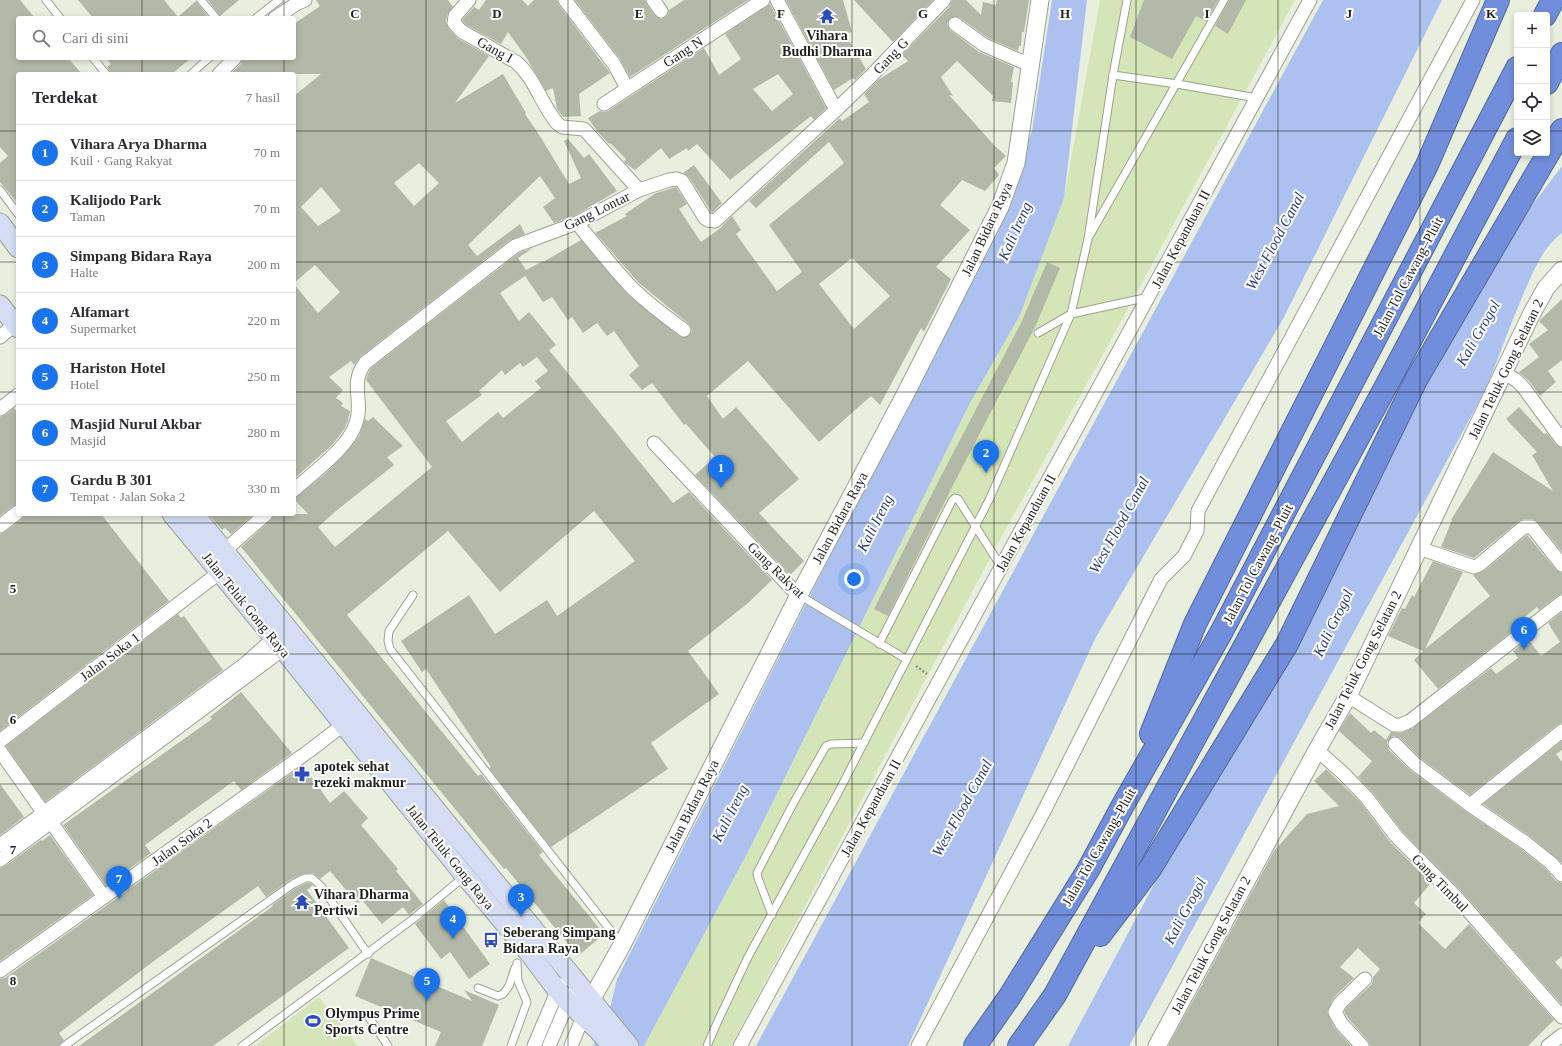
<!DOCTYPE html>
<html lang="id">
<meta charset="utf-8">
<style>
:root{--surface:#fff;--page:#f7f7f7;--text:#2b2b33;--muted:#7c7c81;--line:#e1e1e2;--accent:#1a73e8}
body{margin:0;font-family:Georgia,serif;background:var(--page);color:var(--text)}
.controls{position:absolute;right:12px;top:12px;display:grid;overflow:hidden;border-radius:4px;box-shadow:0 2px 6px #0003}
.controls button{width:36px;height:36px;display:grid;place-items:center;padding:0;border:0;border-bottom:1px solid var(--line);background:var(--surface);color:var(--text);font:20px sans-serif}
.you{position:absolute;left:854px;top:579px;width:14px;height:14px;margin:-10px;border:3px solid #fff;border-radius:50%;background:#1a73e8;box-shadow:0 0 0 6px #1a73e833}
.badge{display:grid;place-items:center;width:26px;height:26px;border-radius:50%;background:var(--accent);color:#fff;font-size:13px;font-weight:700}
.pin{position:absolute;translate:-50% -33px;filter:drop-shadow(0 1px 2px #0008)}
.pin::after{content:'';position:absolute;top:21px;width:14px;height:12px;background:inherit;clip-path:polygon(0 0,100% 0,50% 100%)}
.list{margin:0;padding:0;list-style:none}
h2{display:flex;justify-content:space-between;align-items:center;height:52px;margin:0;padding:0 16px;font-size:17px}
h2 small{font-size:13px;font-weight:400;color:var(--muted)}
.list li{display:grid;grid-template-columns:26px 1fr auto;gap:12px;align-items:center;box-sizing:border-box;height:56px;padding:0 16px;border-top:1px solid var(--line)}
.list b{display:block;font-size:15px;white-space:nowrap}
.list p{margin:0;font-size:13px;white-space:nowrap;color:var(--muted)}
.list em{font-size:13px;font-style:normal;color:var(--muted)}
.icon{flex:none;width:22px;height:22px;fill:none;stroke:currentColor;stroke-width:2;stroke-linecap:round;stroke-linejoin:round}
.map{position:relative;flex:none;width:1562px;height:1046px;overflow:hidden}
.search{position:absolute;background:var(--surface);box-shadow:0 2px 6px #0003;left:16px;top:16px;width:280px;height:44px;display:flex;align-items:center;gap:10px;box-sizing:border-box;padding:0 14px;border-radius:4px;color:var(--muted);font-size:15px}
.panel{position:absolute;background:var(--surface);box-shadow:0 2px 6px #0003;left:16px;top:72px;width:280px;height:444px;border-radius:4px}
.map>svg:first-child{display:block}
</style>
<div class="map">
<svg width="1562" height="1046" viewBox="0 0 1562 1046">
<rect width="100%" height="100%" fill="#e9efdf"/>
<g fill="#d4e5b7">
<polygon points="1100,0 1295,0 1100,360 998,543 731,1046 644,1046 749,850 970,403 1020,315 1064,198"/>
<polygon points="319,997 358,1046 255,1046"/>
</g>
<g fill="#adc1f1">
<polygon points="1052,0 1087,0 1064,198 1020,315 970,403 749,850 644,1046 593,1046 610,1008 617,979 992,234 1032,131"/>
<polygon points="1323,0 1442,0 1283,319 1096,637 908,1046 756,1046"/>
<path d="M1562 166V233C1542 248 1533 272 1523 295 1510 325 1499 356 1487 387L1129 1046H1068L1432 362 1524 216Z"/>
</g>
<g fill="#b3b9a9" fill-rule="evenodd">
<polygon points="0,0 20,0 35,18 18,18 18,58 68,58 82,74 18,74 18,204 0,182 0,163 8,156 0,147"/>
<polygon points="78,0 164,0 178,17 196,1 209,18 93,18"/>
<polygon points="208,0 239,0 220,16"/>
<path d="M316 0H448L453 7 447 15 446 22 448 28 457 38 489 56 455 103 503 74 526 113 525 114 538 133 569 184 581 178 564 141 568 139 584 158 589 154 617 191 574 216 554 223 543 207 555 198 540 176 468 245 477 256 520 224 525 234 510 240 360 357 354 365 351 361 329 377 343 390 336 398 343 403 341 406 350 411 348 420 345 428 332 445 295 478 294 284 318 313 340 292 315 265 294 283V96L321 74H230L241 64 243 58H294V24L320 6ZM419 163 439 183 414 206 394 183ZM321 187 341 211 318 226 301 207Z"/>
<polygon points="486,0 522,0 528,6 534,0 557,0 559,5 610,73 579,94 581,116 563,117 557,109 553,88 546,91 526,57 508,32 501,44 466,25 462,20 474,7 479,10"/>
<polygon points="575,0 645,0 647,5 655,16 661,19 668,15 669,10 684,0 748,0 630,77 620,59"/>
<polygon points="786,0 843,0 852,32 845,34 866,69 855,80 853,78 834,90"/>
<polygon points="854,0 933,0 893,42"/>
<path d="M952 0H966L981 15 983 2 996 5 997 0H1029L1024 32H1022L1021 46H1019L1018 51 988 38 959 17H952L947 23 948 27 950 30 979 52 1014 67 1011 82H1013L1011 103 992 101 993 96 957 61 941 77 953 96 949 95 994 145 1006 156 994 168 999 175 985 191 962 180 940 205 970 230 936 267 951 279 924 332 921 328 880 405 871 396 819 442 748 361 707 396 723 419 736 407 799 479 759 513 804 561 790 575 695 475 715 457 686 424 684 425 652 383 642 390 629 375 639 366 614 331 607 336 597 323 583 333 572 317 568 320 552 297 543 302 525 276 500 293 519 321 529 312 556 345 549 350 673 503 689 492 772 580 748 603 688 651 719 694 651 743 668 769 551 847 489 768 491 767 426 669 422 672 401 641 469 595 495 634 547 600 557 616 635 561 594 511 500 592 448 531 347 615 478 776 481 774 543 852 539 855 604 934 578 956 506 868 504 869 241 547 271 520 274 514H308L294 499 325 474 344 455 359 436 365 419 368 421 373 417 403 446 387 457 394 465 336 511 318 527 335 547 432 467 366 380 368 374 371 368 519 253 533 248 518 258 526 270 543 261V262L581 240 628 295 679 336 687 337 692 331 689 324 639 283 595 233 627 216 625 214 656 193 676 187 687 204 679 209 701 242 722 227V226L732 216 741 230 736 234 777 291 802 272 769 225 844 163 829 142 756 208 749 201 840 118 842 121 869 102 864 94 878 80 908 61 902 55 950 6ZM852 258 890 296 854 329 819 284ZM537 357 548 371 535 381 541 388 503 418 498 412 462 442 446 421 482 395 479 391 502 370 505 375 520 363 523 367Z"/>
<polygon points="1144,0 1218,0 1206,21 1196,16 1172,59 1130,37"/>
<polygon points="1229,0 1246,0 1228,34 1215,26"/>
<path d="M770 4 826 108 814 120 811 116 730 180 697 144 688 151 687 148 669 159 661 148 635 170 625 163 624 162 626 159 610 143 609 144 597 131 588 118 600 111 604 112 608 111 704 48 719 75 741 59 725 34ZM778 74 793 94 772 111 753 89Z"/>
<polygon points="106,58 191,58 172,74 111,74 107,67 111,64"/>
<polygon points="694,165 722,203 712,213 689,177 683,173"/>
<polygon points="1047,262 1060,268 1035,327 951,489 888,616 874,609 938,482 1022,321"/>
<polygon points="1562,299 1562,360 1548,371 1556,382 1540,396 1530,382 1519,372 1539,357 1529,344 1548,330 1539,321"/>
<polygon points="1519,407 1544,434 1547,433 1556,445 1562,448 1562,552 1538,522 1532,519 1524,519 1519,521 1474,558 1441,547 1452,520 1451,520 1493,452 1553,491 1532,455 1537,452 1506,419"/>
<polygon points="14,408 18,414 18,504 13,506 0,516 0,417 5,415"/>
<polygon points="26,514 101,514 169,601 0,731 0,534 5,532 23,518"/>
<polygon points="208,514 254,514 231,534 225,528 222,530"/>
<polygon points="1527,535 1556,570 1562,573 1562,594 1557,596 1539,610 1537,607 1517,623 1519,626 1438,689 1414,660 1423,651 1388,636 1402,608 1405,609 1412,595 1414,597 1433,561 1463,572 1425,649 1490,596 1473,575 1484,571"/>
<polygon points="1562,612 1562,723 1557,725 1470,795 1419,757 1400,738 1393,736 1387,742 1389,750 1409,769 1465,811 1521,849 1546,869 1556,881 1562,883 1562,956 1555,962 1562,970 1562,1005 1464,894 1402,831 1373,793 1358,777 1372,761 1339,731 1350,713 1371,733 1374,730 1386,740 1391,732 1401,733 1413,728 1491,668 1496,674 1518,658 1513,651 1528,639 1541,656 1560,642 1548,623"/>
<polygon points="178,614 181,618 184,616 223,670 45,802 6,746"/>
<polygon points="241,692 292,753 241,790 234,781 145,845 151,853 106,886 63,825 212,719 210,717"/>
<polygon points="1562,741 1562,750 1556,754 1562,762 1562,863 1531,837 1483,804"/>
<polygon points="303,765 330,803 344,791 368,818 361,825 398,869 396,871 423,904 409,915 403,907 382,924 362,900 357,903 330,871 320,879 313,873 303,874 290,880 266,897 258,886 158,958 59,1033 64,1040 59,1046 0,1046 0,979 5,978"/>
<polygon points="1326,769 1361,803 1390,842 1431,883 1414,903 1426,914 1418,923 1445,949 1469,924 1554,1020 1528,1046 1370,1046 1368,1041 1348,1018 1344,1012 1346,1008 1371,985 1373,981 1373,977 1380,969 1358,948 1340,967 1354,978 1334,997 1327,1012 1334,1027 1351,1046 1168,1046 1201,986 1203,984 1202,984 1274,851 1307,814 1339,806 1314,781"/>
<polygon points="0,784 24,817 0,835"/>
<polygon points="50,835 93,895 0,961 0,868 5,866 41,840 42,841"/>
<polygon points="306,883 310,883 313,885 307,890 349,948 213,1046 79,1046 273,906 272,905 296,888"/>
<polygon points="444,900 490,964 469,979 450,952 441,959 415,924"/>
<polygon points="371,958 472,1001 464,990 499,1005 482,1046 435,1046 441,1032 355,996"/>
</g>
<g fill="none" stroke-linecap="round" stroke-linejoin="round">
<defs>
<g id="service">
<polyline points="46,0 60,18"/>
<polyline points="201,0 216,18"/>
<polyline points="1127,0 1113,75 1177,84 1257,98"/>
<polyline points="256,18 279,0"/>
<polyline points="93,58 106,74"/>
<polyline points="191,74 209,58"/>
<polyline points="0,190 18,214"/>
<polyline points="1090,235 1224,0"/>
<polyline points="1038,333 1071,314 1149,297"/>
<polyline points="413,595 389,631 388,641 390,649 622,945"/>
<polyline points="799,595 906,659"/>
<polyline points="879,644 952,501 955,498 958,499 1002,568"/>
<polyline points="772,915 758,878 757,873 794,802 826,746 831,744 864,743"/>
<polyline points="478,988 498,996 503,994 509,986 515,968"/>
<polyline points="368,1016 388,1046"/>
<polyline points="64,1046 293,884 305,878 312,878 321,886 368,954"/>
<polyline points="242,1046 413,919 465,876"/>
<polyline points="511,1046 527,1002 518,981 517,963"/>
<polyline points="707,1046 717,1023 748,957 839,791 990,498 1071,314 1088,239 1113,75"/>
</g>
<g id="minor">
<path d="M469 0 455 16 454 23 461 31 516 62C535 78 541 104 557 123L562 127 584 129 639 190"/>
<polyline points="565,0 614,64 627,88"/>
<polyline points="653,0 661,11"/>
<polyline points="777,0 836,110"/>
<polyline points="275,18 296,4 305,0"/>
<polyline points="955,24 984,45 1030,65"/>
<polyline points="219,74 235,58"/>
<polyline points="604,104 763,0"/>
<path d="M577 223C595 245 613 268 633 289 649 304 666 317 684 330"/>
<polyline points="0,337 15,324"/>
<polyline points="1503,372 1516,380 1524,388 1562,440"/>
<polyline points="0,409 18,395"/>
<polyline points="654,443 792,589 799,595"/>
<path d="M294 490C313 473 349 447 356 423 364 400 349 385 365 363L515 246 577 223 639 190 669 180 677 179 682 181 705 218 708 220 715 221 836 110 870 77 944 0"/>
<polyline points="0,526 18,512"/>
<polyline points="1419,548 1474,567 1479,565 1524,527 1532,527 1562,565"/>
<polyline points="224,551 266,514"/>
<polyline points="1348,696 1394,725 1401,725 1410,721 1562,602"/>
<polyline points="0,741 220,572"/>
<polyline points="1395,744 1414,763 1470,805 1526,843 1551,863 1562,875"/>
<polyline points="1317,750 1344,774 1367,798 1396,836 1458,899 1562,1017"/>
<polyline points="0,751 43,812"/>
<polyline points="1470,805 1562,731"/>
<polyline points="51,822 104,897"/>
<polyline points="0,845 245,664 273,639"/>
<polyline points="0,860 283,649"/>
<polyline points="0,971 309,751 343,725"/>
<polyline points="534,1046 560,985"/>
<polyline points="549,1046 568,1002 578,985"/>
<polyline points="571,1046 583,1017"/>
<polyline points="740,1046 1310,0"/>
<polyline points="918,1046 1042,815 1161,579 1184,556 1197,531 1198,511 1473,0"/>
<polyline points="1362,1046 1341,1023 1335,1012 1340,1003 1365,979"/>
<polyline points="1548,1046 1562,1035"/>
</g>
<g id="tertiary">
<polyline points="585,1011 622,945 799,595 907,391 1000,207 1016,163 1040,0"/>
<polyline points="1157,1046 1317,750 1348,696 1532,313 1546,288 1562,270"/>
</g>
<g id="secondary">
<polyline points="0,223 18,248"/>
<polyline points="0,305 18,328"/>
<polyline points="172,514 283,649 465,876 530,954 557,990 568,1002 598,1030 612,1046"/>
<polyline points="194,514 629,1046"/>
</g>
<g id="motorway">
<polyline points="1545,15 1553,0"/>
<polyline points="1547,83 1562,54"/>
<polyline points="1151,734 1195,624 1427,165 1498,0"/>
<polyline points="1100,935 1150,869 1287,644 1416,380 1562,130"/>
<polyline points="975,1046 1010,996 1088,870 1123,805 1222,631 1517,68"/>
<polyline points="1019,1046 1055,995 1384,390 1517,139"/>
</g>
</defs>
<use href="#service" stroke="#9ca293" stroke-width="9"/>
<use href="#minor" stroke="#9ca293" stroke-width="15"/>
<use href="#tertiary" stroke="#9ca293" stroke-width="19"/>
<use href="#secondary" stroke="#9ca293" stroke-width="21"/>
<use href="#motorway" stroke="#546898" stroke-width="24"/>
<polyline stroke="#92968b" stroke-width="2.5" stroke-dasharray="2 2" stroke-linecap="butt" points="916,666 927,674"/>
<use href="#service" stroke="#fff" stroke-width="7"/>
<use href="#minor" stroke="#fff" stroke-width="13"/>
<use href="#tertiary" stroke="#fff" stroke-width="17"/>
<use href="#secondary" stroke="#d4ddf4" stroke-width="19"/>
<use href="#motorway" stroke="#718edc" stroke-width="22"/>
</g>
<path fill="none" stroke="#1e201b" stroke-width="1" stroke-opacity="0.55" d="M142 0V18M284 0V18M426 0V1046M568 0V1046M710 0V1046M852 0V1046M994 0V1046M1136 0V1046M1278 0V1046M1420 0V1046M142 58V74M284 58V74M0 131H18M294 131H1517M1547 131H1562M0 262H18M294 262H1562M0 392H18M294 392H1562M142 514V1046M284 514V1046M0 523H1562M0 654H1562M0 784H1562M0 915H1562"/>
<defs>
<symbol id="temple-bare" viewBox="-9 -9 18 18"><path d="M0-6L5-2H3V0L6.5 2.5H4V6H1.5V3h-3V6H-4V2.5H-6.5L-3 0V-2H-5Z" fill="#2e4bbc" stroke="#fff" stroke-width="2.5" paint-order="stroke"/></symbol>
<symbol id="pharmacy-bare" viewBox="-9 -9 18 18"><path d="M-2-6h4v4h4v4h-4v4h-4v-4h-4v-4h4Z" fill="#2e4bbc" stroke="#fff" stroke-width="2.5" paint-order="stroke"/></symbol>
<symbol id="bus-bare" viewBox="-9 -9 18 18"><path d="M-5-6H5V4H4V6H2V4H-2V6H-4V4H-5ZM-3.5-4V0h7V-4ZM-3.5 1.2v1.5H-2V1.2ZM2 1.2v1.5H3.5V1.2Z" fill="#2e4bbc" stroke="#fff" stroke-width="2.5" paint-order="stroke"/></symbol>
<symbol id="stadium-bare" viewBox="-9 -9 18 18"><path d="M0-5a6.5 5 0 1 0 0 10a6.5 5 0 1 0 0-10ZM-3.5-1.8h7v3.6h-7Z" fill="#2e4bbc" stroke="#fff" stroke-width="2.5" paint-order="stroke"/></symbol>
</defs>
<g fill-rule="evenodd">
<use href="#temple-bare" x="816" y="5" width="22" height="22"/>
<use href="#pharmacy-bare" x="291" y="763" width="22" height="22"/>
<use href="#temple-bare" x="291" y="891" width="22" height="22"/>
<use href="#bus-bare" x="480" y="929" width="22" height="22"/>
<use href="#stadium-bare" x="302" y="1010" width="22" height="22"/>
</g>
<g text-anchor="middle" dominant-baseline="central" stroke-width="4" stroke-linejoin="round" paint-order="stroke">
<g font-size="14" font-weight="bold" fill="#1e201b" stroke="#fff" text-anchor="start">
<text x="827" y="35" text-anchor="middle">Vihara<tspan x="827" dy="16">Budhi Dharma</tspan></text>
<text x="314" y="766">apotek sehat<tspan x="314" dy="16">rezeki makmur</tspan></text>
<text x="314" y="894">Vihara Dharma<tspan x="314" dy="16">Pertiwi</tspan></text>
<text x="503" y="932">Seberang Simpang<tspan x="503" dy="16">Bidara Raya</tspan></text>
<text x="325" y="1013">Olympus Prime<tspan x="325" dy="16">Sports Centre</tspan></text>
</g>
<g font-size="14" fill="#1e201b" stroke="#fff">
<text transform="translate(495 50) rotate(29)">Gang I</text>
<text transform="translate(683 52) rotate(-33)">Gang N</text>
<text transform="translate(891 56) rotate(-46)">Gang G</text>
<text transform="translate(597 211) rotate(-26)">Gang Lontar</text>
<text transform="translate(987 229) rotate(-65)">Jalan Bidara Raya</text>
<text transform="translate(1181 239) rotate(-62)">Jalan Kepanduan II</text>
<text transform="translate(1408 277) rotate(-62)">Jalan Tol Cawang–Pluit</text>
<text transform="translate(1506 369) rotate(-64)">Jalan Teluk Gong Selatan 2</text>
<text transform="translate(840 518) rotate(-62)">Jalan Bidara Raya</text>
<text transform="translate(1026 523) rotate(-61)">Jalan Kepanduan II</text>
<text transform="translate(1258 564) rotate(-62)">Jalan Tol Cawang–Pluit</text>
<text transform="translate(776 570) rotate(44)">Gang Rakyat</text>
<text transform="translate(246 605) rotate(51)">Jalan Teluk Gong Raya</text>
<text transform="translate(110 657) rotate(-37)">Jalan Soka 1</text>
<text transform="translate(1363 660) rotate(-63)">Jalan Teluk Gong Selatan 2</text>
<text transform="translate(692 806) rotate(-63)">Jalan Bidara Raya</text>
<text transform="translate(871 808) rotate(-61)">Jalan Kepanduan II</text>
<text transform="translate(182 842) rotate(-36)">Jalan Soka 2</text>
<text transform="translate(1099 847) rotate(-60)">Jalan Tol Cawang–Pluit</text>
<text transform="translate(450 857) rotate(51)">Jalan Teluk Gong Raya</text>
<text transform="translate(1440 883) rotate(46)">Gang Timbul</text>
<text transform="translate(1211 945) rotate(-62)">Jalan Teluk Gong Selatan 2</text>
</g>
<g font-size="15" font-style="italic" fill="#293c76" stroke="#fff">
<text transform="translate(1015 231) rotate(-66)">Kali Ireng</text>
<text transform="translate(1275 241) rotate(-62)">West Flood Canal</text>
<text transform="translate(1478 333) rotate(-60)">Kali Grogol</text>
<text transform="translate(875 523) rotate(-63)">Kali Ireng</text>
<text transform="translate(1119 525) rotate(-61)">West Flood Canal</text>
<text transform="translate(1333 623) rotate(-64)">Kali Grogol</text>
<text transform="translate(962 808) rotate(-61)">West Flood Canal</text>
<text transform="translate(730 813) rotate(-63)">Kali Ireng</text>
<text transform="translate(1185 911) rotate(-62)">Kali Grogol</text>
</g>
</g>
<g font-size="13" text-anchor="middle" font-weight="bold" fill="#1e201b" stroke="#fff" stroke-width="4" stroke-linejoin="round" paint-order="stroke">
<text x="355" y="18">C</text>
<text x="497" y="18">D</text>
<text x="639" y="18">E</text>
<text x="781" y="18">F</text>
<text x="923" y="18">G</text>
<text x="1065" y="18">H</text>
<text x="1207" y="18">I</text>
<text x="1349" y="18">J</text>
<text x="1491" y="18">K</text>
<text x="13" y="593">5</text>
<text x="13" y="724">6</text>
<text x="13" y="854">7</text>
<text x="13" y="985">8</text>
</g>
</svg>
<div class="controls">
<button>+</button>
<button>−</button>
<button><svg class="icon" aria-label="locate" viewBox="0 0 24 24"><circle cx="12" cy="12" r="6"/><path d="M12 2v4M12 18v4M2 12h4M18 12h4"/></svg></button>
<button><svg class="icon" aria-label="layers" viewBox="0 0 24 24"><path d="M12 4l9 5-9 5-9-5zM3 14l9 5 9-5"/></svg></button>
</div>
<div class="you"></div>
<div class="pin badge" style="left:721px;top:488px">1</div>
<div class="pin badge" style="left:986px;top:473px">2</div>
<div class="pin badge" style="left:521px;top:917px">3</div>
<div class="pin badge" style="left:453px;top:939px">4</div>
<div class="pin badge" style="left:427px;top:1001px">5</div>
<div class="pin badge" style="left:1524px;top:650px">6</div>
<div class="pin badge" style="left:119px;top:899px">7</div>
<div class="search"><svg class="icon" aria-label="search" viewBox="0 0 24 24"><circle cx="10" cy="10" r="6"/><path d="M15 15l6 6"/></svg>Cari di sini</div>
<section class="panel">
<h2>Terdekat<small>7 hasil</small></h2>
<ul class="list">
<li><span class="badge">1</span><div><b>Vihara Arya Dharma</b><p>Kuil · Gang Rakyat</p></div><em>70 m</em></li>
<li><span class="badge">2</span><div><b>Kalijodo Park</b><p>Taman</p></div><em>70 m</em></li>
<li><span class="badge">3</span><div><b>Simpang Bidara Raya</b><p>Halte</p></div><em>200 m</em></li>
<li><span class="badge">4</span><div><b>Alfamart</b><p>Supermarket</p></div><em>220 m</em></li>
<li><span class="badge">5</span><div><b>Hariston Hotel</b><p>Hotel</p></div><em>250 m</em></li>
<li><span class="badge">6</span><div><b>Masjid Nurul Akbar</b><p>Masjid</p></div><em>280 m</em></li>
<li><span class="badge">7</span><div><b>Gardu B 301</b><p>Tempat · Jalan Soka 2</p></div><em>330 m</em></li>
</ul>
</section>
</div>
